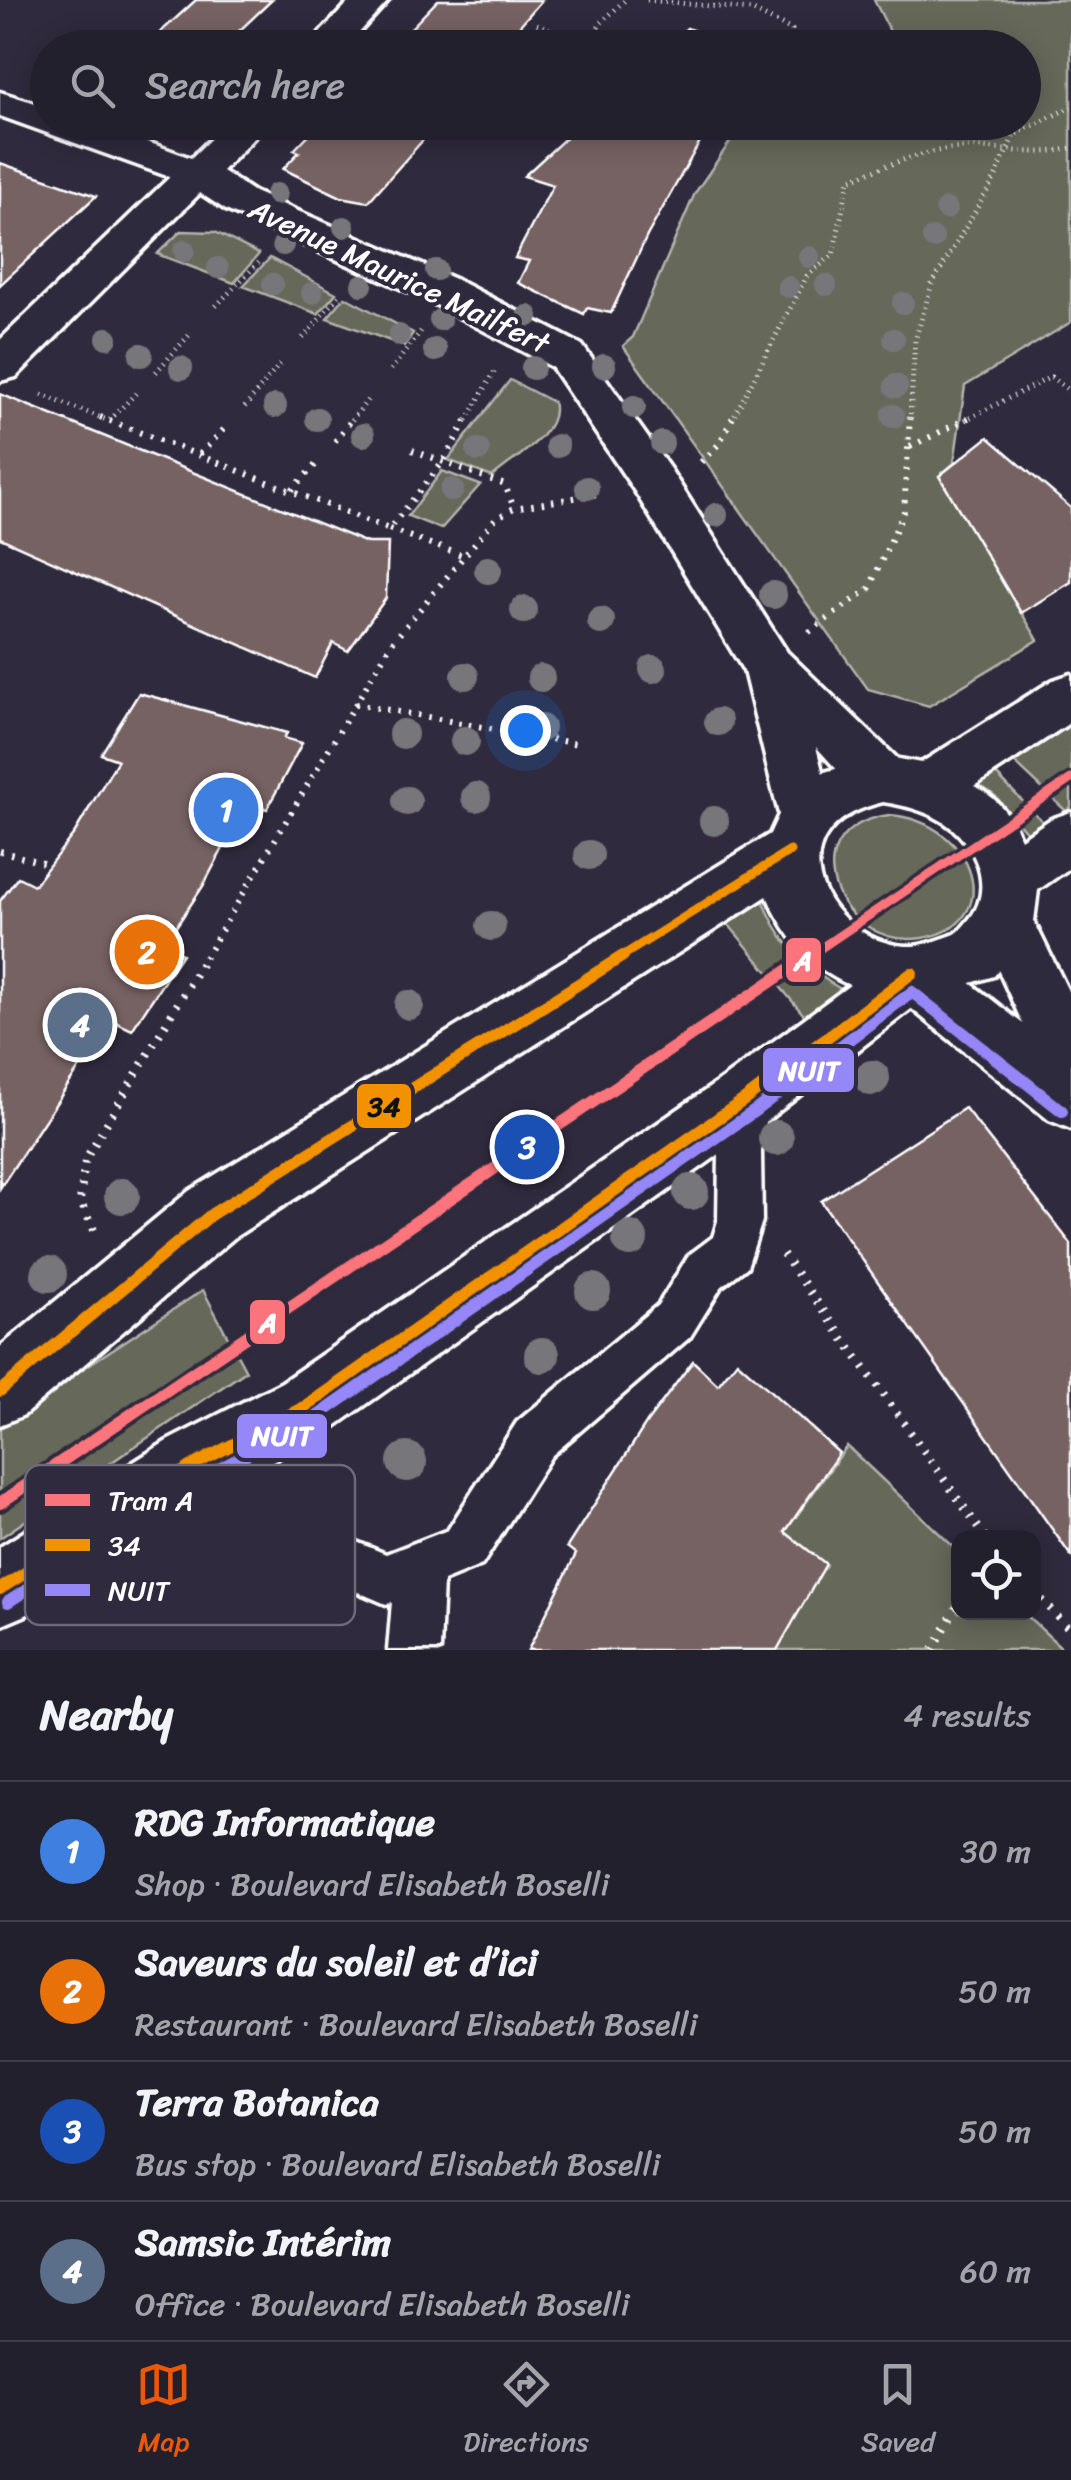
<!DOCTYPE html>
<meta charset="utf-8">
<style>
:root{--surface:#23202e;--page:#2b2836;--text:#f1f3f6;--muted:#a3a3aa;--line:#403e4a;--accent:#ea580c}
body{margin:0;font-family:Sriracha,sans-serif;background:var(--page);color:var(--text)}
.controls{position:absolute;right:30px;bottom:30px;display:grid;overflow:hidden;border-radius:20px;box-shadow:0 5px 25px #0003}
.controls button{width:90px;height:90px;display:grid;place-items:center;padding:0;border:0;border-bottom:2px solid var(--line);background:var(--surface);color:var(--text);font:50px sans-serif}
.you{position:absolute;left:525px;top:730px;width:35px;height:35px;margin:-25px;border:8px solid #fff;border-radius:50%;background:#1a73e8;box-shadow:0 0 0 15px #1a73e833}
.badge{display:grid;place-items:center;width:65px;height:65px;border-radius:50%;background:var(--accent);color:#fff;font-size:32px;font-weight:700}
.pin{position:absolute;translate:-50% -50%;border:5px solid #fff;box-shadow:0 2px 10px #0006}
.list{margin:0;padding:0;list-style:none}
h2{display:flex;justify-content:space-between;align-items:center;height:130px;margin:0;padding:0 40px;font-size:42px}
h2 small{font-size:32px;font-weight:400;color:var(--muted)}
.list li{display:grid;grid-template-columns:65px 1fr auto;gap:30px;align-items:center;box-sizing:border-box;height:140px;padding:0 40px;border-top:2px solid var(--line)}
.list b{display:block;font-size:38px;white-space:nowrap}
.list p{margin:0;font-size:32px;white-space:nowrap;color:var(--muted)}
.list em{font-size:32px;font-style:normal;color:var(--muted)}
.icon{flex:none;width:55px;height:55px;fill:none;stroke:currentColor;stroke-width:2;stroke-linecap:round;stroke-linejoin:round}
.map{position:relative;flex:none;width:1071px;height:1650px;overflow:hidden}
.search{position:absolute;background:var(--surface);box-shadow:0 5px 25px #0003;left:30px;right:30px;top:30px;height:110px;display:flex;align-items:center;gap:25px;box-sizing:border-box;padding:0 35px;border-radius:55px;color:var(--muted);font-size:38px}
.sheet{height:690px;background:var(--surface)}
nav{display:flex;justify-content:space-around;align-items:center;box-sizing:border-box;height:140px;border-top:2px solid var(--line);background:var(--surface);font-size:28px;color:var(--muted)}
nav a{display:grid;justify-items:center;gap:5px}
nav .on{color:var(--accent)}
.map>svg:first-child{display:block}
</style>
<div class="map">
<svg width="1071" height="1650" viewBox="0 0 1071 1650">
<rect width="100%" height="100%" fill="#2f2a3d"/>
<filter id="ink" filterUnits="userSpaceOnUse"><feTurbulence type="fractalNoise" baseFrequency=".01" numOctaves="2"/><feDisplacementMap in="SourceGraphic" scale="20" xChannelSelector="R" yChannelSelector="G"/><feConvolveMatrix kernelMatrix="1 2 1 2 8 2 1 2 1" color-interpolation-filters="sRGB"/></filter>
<g filter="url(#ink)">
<g fill="#66685a" stroke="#b2b4ac" stroke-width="2.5">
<polygon points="874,0 1071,0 1071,322 965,386 954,463 939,476 1038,640 929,706 868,689 623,346 633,337 695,193 743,123 1024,122 1024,48 898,47"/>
<polygon points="181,231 215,232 259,254 234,283 157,254"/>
<polygon points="270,258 336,293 318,314 243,286"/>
<polygon points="345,297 413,333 404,346 327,318"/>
<path d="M510 380 553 402C562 433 513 458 492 477L448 460Z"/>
<polygon points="442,471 480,485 441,529 408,516"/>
<polygon points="1071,719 1071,807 1066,811 1011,759"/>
<polygon points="992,770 1045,824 1029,835 995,796 975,782"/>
<path d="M889 815C976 821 1008 925 922 938 838 951 787 829 889 815Z"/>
<path d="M761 893C775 938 805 970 846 992L808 1020 723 918Z"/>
<polygon points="203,1290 246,1371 0,1538 0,1423"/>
<polygon points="847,1446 958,1551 958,1612 1024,1613 1064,1650 777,1650 825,1564 785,1532"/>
</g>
<g fill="#776264" stroke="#fff" stroke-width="2.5">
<polygon points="196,0 272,0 221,48 143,48"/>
<polygon points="438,0 542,0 500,48 392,48"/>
<polygon points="687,28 740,48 665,48"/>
<polygon points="321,122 439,122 368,202 341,197 283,169 299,152 294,150"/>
<polygon points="583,122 711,122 647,236 611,313 587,308 584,314 518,283 529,261 515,258 553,185 524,176"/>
<polygon points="0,163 96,196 0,285"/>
<polygon points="0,394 367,543 388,543 386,598 348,651 333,643 315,678 0,538"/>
<polygon points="988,437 1071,508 1071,582 1021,613 939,476"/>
<polygon points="139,693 287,733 284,738 302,743 267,809 247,803 203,886 164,945 182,954 132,1030 111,1020 0,1188 0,901 18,877 34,885 75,832 118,760 101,754"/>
<polygon points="965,1108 1071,1244 1071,1556 821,1201"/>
<polygon points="693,1361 718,1385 737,1361 839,1453 785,1532 826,1564 777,1650 528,1650 576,1554 567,1547 647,1422"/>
</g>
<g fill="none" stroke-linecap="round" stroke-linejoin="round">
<defs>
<polygon id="lane" points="747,1078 762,1084 768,1098 761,1152 762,1221 747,1267 721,1287 690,1337 551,1456 482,1565 443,1581 440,1650 388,1650 392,1602 386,1604 295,1565 175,1483 168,1466 175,1449 192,1442 209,1449 329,1531 386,1554 448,1530 517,1422 658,1305 689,1255 713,1237 718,1221 719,1152 726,1098 732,1084"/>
<g id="street">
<polygon points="351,0 389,0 345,48 306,48"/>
<path d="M0 92 48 107V122H93L191 158 228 122H269L222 171 254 192 457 280 582 345 670 469 787 652 902 763 910 779 902 795C863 809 841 772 816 747L833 814 825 831 806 838 787 831 779 814 744 671 636 493 552 367 427 300 226 210 200 193 16 377 0 381V340L170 177 0 116Z"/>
<polygon points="1005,895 1025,903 1071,997 1071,1129 1049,1120 891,992 883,973 891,954 912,946 933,954 1023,1024 976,921 985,903"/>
</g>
<path id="secondary" d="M1071 674V722L974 786C998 798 1010 815 1021 839L1051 819 1071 812V867L1038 890 1034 921 1025 939 994 976 928 996 769 1119 330 1430 217 1491 26 1615 0 1626V1547L167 1441 282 1382 725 1077 850 985C810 969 784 933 767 896L235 1237 24 1415 0 1425V1347L189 1191 770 834 787 797 821 773 883 756 921 763 1053 680ZM883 802C908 806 933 812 953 829 981 854 993 894 967 922 961 929 958 934 950 936 939 940 924 945 913 946 832 949 763 830 883 802Z"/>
</defs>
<use href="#lane" stroke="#fff" stroke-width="7"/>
<use href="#street" stroke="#fff" stroke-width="7"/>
<use href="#secondary" stroke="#fff" stroke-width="7"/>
<g stroke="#fff" stroke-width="5" stroke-dasharray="1 5" stroke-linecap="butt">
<polyline points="647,0 751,10 792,30 797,48"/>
<polyline points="537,24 563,35 576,48"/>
<polyline points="586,48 601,23 625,0"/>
<polyline points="565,129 569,122"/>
<polyline points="216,306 260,261"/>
<polyline points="303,338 341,294"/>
<polyline points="391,370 421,331"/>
<polyline points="156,372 192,332"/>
<polyline points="42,395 107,420"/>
<polyline points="245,407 280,364"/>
<polyline points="110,420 138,391"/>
<polyline points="352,420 369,398"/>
<polyline points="467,420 495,371"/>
<path d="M732 420 807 276 833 255 849 180C885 166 923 150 962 148 999 146 1034 158 1071 148"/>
<polyline points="910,420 915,340 932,284 995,178 1014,135 1071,107"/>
<polyline points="965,420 1051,377 1071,392"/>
</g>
<g stroke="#fff" stroke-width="6" stroke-dasharray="2.5 8" stroke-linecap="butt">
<polyline points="100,417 389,529 443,462 468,417"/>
<polyline points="335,441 354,417"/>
<polyline points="910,447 970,417"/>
<polyline points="412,450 505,485 514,508"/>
<polyline points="200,454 227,426"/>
<polyline points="701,462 719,444 733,417"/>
<polyline points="292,490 319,461"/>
<polyline points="389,529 464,556"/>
<polyline points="809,632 869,589 904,511 910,417"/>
<polyline points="355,704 578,744"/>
<polyline points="0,851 50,865"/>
<polyline points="205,958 391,644 495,519 514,508 598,494"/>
</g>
<g stroke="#fff" stroke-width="8" stroke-dasharray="2.5 9" stroke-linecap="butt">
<polyline points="94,1230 80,1201 85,1160 206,956"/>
<polyline points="783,1254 986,1538"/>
<polyline points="1034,1591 1071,1631"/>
<polyline points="933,1650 958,1604"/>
</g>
<use href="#lane" fill="#2f2a3d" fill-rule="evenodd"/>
<use href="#street" fill="#2f2a3d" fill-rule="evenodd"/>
<use href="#secondary" fill="#2f2a3d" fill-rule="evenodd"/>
<defs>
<polyline id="bus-1-far1" points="619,958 790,851"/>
<g id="bus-1">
<polyline points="0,1391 212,1214 623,956"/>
<polyline points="0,1589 192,1466 306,1406 747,1098 912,973"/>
</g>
<polyline id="bus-2" points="8,1602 200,1479 315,1418 756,1110 912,992 1062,1111"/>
</defs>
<use href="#bus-1-far1" stroke="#2f2a3d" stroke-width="16"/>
<use href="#bus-1" stroke="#2f2a3d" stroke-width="20"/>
<use href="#bus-2" stroke="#2f2a3d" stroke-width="20"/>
<use href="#bus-1-far1" stroke="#f39200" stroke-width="9"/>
<use href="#bus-1" stroke="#f39200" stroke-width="12"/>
<use href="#bus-2" stroke="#9587f8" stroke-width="12"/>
<defs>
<polyline id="tram-1-far1" points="806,958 1071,779"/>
<polyline id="tram-1" points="0,1503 809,956"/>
</defs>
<use href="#tram-1-far1" stroke="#2f2a3d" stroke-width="16"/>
<use href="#tram-1" stroke="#2f2a3d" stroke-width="20"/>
<use href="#tram-1-far1" stroke="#fc747b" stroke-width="9"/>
<use href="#tram-1" stroke="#fc747b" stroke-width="12"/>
</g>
<g fill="#77767a">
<circle cx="276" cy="194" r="11"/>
<circle cx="946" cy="209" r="11"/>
<circle cx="344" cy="227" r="11"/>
<circle cx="933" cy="238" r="11"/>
<circle cx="283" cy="245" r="11"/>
<circle cx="184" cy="251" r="11"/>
<circle cx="809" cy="257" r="11"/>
<circle cx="218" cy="268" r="11"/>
<circle cx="436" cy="270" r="11"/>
<circle cx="273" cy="284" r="11"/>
<circle cx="362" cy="285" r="11"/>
<circle cx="826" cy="285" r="11"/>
<circle cx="788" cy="287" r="11"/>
<circle cx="312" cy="293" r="11"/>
<circle cx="903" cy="303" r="11"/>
<circle cx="528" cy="316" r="11"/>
<circle cx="440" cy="320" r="11"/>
<circle cx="399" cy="335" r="11"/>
<circle cx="107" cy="338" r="11"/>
<circle cx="894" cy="339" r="11"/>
<circle cx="435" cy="350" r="12"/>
<circle cx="141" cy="355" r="12"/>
<circle cx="604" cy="366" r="12"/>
<circle cx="181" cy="368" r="12"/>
<circle cx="533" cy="368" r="12"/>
<circle cx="896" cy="386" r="12"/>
<circle cx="275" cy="406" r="12"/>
<circle cx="634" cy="407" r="12"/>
<circle cx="893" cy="416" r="12"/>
<circle cx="317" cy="419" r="12"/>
<circle cx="363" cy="435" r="12"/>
<circle cx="662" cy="443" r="12"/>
<circle cx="557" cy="446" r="12"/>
<circle cx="478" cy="450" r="12"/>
<circle cx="587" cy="488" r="12"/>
<circle cx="452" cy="490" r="12"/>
<circle cx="716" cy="515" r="12"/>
<circle cx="488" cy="570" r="14"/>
<circle cx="773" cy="595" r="14"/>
<circle cx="524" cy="610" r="14"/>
<circle cx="601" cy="621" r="14"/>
<circle cx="653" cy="669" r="14"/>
<circle cx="465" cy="676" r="14"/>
<circle cx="541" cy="678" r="14"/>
<circle cx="718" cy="722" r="14"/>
<circle cx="541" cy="728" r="14"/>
<circle cx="403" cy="734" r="15"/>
<circle cx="465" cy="741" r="15"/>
<circle cx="476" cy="797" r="15"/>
<circle cx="407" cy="801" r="15"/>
<circle cx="714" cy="821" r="15"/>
<circle cx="589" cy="855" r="15"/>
<circle cx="491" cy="926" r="15"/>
<circle cx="409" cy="1005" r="15"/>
<circle cx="872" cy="1078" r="18"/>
<circle cx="776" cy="1138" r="18"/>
<circle cx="691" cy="1192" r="18"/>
<circle cx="122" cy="1196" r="18"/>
<circle cx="630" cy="1239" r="18"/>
<circle cx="49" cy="1274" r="18"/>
<circle cx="593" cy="1291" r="18"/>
<circle cx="542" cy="1355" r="18"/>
<circle cx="407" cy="1462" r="20"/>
</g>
</g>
<g text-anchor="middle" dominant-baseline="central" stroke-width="8" stroke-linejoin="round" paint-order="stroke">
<g font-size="30" fill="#fff" stroke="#2f2a3d">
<text transform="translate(399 276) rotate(25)">Avenue Maurice Mailfert</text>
</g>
</g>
<rect x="25" y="1465" width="330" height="160" rx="15" fill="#2f2a3d" stroke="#6d6a77" stroke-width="2.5"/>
<rect x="45" y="1494" width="45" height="12" fill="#fc747b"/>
<rect x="45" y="1539" width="45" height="12" fill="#f39200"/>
<rect x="45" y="1584" width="45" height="12" fill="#9587f8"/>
<g font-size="28" fill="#fff">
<text x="108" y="1510">Tram A</text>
<text x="108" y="1555">34</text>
<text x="108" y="1600">NUIT</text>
</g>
<g stroke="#2f2a3d" stroke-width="4">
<rect x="784" y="936" width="39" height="48" rx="10" fill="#fc747b"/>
<rect x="761" y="1046" width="95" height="48" rx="10" fill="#9587f8"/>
<rect x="355" y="1082" width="58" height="48" rx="10" fill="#f39200"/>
<rect x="248" y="1298" width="39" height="48" rx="10" fill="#fc747b"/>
<rect x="235" y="1412" width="94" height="48" rx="10" fill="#9587f8"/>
</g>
<g font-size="28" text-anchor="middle" font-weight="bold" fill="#fff">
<text x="803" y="970">A</text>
<text x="809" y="1080">NUIT</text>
<text x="268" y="1332">A</text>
<text x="282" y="1445">NUIT</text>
</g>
<g font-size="28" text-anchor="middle" font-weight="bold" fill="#111">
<text x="384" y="1116">34</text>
</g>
</svg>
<div class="controls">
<button><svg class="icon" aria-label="locate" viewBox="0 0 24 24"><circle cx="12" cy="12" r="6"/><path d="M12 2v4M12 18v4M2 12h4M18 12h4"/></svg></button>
</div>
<div class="you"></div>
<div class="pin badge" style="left:226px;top:810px;background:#3f7fe0">1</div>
<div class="pin badge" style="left:147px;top:952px;background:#e8710a">2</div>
<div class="pin badge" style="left:527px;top:1147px;background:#1a4fb4">3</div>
<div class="pin badge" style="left:80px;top:1025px;background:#5c6f8a">4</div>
<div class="search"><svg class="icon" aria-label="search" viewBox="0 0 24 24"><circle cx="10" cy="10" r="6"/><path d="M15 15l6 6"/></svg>Search here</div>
</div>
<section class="sheet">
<h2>Nearby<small>4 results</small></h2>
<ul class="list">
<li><span class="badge" style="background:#3f7fe0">1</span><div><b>RDG Informatique</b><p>Shop · Boulevard Elisabeth Boselli</p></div><em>30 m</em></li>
<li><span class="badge" style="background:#e8710a">2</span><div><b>Saveurs du soleil et d’ici</b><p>Restaurant · Boulevard Elisabeth Boselli</p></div><em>50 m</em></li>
<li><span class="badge" style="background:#1a4fb4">3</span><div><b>Terra Botanica</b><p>Bus stop · Boulevard Elisabeth Boselli</p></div><em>50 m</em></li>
<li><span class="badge" style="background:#5c6f8a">4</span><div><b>Samsic Intérim</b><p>Office · Boulevard Elisabeth Boselli</p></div><em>60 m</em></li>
</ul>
</section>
<nav>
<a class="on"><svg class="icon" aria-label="map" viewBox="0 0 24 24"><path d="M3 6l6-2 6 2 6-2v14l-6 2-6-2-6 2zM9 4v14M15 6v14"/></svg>Map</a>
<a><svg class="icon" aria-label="directions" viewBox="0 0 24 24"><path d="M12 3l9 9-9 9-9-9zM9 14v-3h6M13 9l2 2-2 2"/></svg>Directions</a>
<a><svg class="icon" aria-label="saved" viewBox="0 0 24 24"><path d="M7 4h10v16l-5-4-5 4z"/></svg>Saved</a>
</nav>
